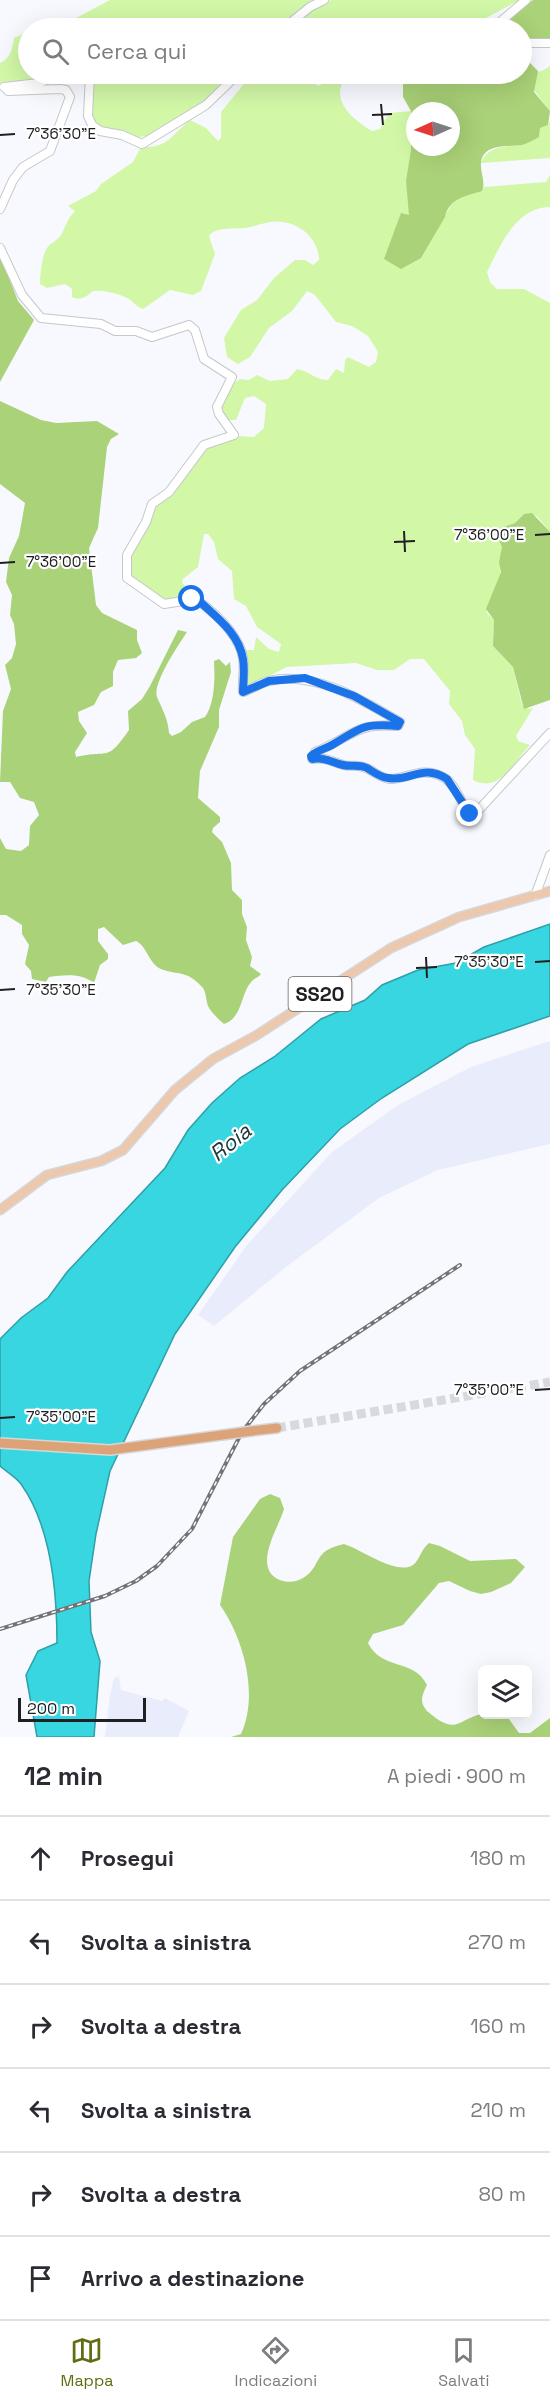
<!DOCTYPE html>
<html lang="it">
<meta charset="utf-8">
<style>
:root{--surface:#fff;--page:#f2f2f3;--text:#2b2b33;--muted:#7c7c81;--line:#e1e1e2;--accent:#646c12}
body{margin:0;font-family:"Space Grotesk",sans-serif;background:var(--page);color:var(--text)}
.controls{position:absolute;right:18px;bottom:18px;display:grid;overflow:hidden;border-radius:9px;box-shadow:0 6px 24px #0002}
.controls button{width:54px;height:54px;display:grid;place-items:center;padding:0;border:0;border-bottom:2px solid var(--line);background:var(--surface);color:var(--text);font:30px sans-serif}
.compass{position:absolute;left:406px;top:102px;width:54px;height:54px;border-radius:50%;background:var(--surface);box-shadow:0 6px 24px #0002;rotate:267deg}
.scale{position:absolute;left:18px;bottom:15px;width:128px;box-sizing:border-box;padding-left:6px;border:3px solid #202023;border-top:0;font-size:16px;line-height:21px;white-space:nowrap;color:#202023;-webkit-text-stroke:4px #fff;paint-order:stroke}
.stop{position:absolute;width:18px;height:18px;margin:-14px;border:4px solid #1a73e8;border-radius:50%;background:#fff}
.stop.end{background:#1a73e8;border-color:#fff;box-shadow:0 2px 6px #0008}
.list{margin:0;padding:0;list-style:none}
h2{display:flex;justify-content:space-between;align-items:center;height:78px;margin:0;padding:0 24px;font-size:26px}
h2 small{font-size:20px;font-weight:400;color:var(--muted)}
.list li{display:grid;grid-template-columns:39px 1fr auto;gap:18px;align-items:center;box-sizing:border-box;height:84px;padding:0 24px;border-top:2px solid var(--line)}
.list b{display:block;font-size:22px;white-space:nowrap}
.list em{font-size:20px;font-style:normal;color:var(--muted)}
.icon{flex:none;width:33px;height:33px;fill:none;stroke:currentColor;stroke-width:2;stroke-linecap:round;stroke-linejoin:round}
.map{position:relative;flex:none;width:550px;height:1737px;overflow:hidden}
.search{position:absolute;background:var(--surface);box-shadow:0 6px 24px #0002;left:18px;right:18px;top:18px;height:66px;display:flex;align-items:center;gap:15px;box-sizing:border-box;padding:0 21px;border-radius:33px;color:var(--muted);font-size:22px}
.sheet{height:582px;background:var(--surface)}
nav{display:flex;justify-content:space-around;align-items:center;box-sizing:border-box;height:84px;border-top:2px solid var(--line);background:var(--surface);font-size:16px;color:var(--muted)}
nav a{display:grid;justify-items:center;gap:3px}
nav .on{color:var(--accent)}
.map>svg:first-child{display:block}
</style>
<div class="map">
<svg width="550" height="1737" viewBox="0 0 550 1737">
<rect width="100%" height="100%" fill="#f8f9ff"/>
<g fill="#e9edfb">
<polygon points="550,1041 550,1144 438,1170 379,1198 286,1267 214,1326 198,1315 247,1245 332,1152 398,1105 471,1067"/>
<polygon points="119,1676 121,1690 162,1701 165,1698 189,1711 178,1737 105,1737 110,1695 114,1678"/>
</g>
<g fill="#d1f7a7">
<polygon points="110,0 315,0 280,28 41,28 78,17"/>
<polygon points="331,0 520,0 467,28 288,28 315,8"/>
<path d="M28 32V74H55L26 82 0 84V63C11 58 12 49 14 38Z"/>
<polygon points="550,66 550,111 522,74 542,71"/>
<polygon points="94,74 233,74 209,99 149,135 136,138 95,124 92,119"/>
<path d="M252 74H319L315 83 318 86 340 76 343 81C332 103 354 120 372 131L380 129C392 109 385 114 411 111L421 258 455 198 482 191 484 187 546 182 550 175V207C516 207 500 246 487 272L490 282 497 289H524L550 303V532L537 516 524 514 515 523 495 530C497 536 502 543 502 548 503 553 500 582 497 586 493 597 487 602 487 613L494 620 493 646 513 667 522 705 529 709 533 708 516 736 518 741 530 745C514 762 500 794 473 780L475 749 465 735 462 721 449 704 450 691 424 659H410L394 670H377L356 663 287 667 247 687 245 650H254L256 637 269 649 279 652 281 644 257 627 246 606 234 599 232 571 218 559 214 542 208 534H204L198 567 183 579 182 583 189 589 191 597 165 602 131 579 129 558 153 507 172 495 203 449 237 436 254 437 264 428 266 404 254 396 245 398 236 420H227L221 411C221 399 230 385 240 379L249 380 257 375 270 381 288 379 297 369C309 371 315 380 328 380L336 369 344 373 345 360 348 357 369 367 376 362 378 352 368 336 352 326 336 322 315 295 307 291 292 311 269 328 250 357 238 364 227 357 224 338 241 310 257 300 274 278 295 260H305L313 265 319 260C319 236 294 218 270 222 262 223 250 228 243 228 233 229 215 227 209 236L215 254 201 291 193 295 170 290 143 309C135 306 133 301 127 298 117 293 103 290 93 291 86 297 81 301 72 297V289L65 284 47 288 40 284C40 276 42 255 47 248 50 243 57 241 61 235 66 226 67 219 75 211L68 206 96 191 101 184 133 162 141 147C169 148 170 136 190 120L206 128 218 141 221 138V112Z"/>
<path d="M550 121V158L481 163C490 139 521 151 539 137L540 128 548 125Z"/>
</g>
<g fill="#aad278" fill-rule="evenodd">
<polygon points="533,0 550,0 550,38 522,39 522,28 495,28"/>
<path d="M522 55 538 71 534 92 550 111 548 125 540 128 539 137C534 140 527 144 521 145 508 147 483 143 481 163 480 173 486 182 482 191 466 196 449 198 445 217L421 258 401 269 384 259 401 213 409 215 406 181 411 150V111L403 97V81L412 74H522ZM415 111H451V147H415Z"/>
<polygon points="0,255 18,301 34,320 0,382"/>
<path d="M0 401 41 420 56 423 97 421 119 434 111 439 107 447 98 528 89 548 96 605 102 613 137 630V640L142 653 136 658 118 660 113 672V686L101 692 94 705 78 712 79 721 87 733 75 752 76 757C110 749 106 763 129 730L128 711 142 699 150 686 178 630 187 632C179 644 152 684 157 697 162 709 168 718 169 733L172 736 181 732 192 722 205 717C215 703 215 677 214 661L219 659 226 666 230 662 231 672 219 710V727L200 771 198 798 220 817V822L213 828 212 832 222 842 231 863 232 890 242 900V914L247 927 246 940 252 957 250 966 261 974C259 977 255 978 253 980 240 992 244 1017 224 1024 219 1020 211 1012 208 1006 206 1000 206 992 203 988 186 969 179 976 161 969 149 964 147 946 136 941L123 945 104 927 98 929V941L108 954V959L100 965 94 983C80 973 65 975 49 977L46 982 32 979 31 971 25 964 29 945 22 934V925L6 915H0V838L6 849 21 851 29 845 30 826 39 815 34 802 20 798 10 782H0L3 711 11 689 5 665 12 658 16 644 14 624 10 615 12 595 6 582 9 558 19 536 25 503 0 484Z"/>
<polygon points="532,513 550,532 550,700 524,709 513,667 493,646 494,620 486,609 501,572 499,562 502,547 495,530 515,523 524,514"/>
<path d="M270 1494 280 1498 284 1509C279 1527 251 1568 280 1580 287 1583 297 1582 303 1578 323 1566 311 1551 344 1544 361 1549 403 1580 416 1562 421 1555 422 1549 429 1543L440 1546 470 1561 516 1559 525 1567 511 1583 491 1592 481 1594 470 1591 449 1581 439 1583 403 1625 373 1634 368 1643C382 1671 414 1658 427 1685 422 1695 419 1702 427 1711 457 1737 457 1719 482 1714 490 1713 499 1714 506 1715L519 1733H530L550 1718V1737H231L241 1734C259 1695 244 1639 220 1605L233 1537 260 1499Z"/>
</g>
<path fill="#37d6e0" stroke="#309fa7" stroke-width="1.5" d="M550 924V1016L468 1044 382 1098 340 1129 282 1190 235 1247 175 1334 110 1471 96 1534 89 1581 91 1632 100 1661 94 1737H37L26 1675 38 1651 57 1643C57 1594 51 1526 21 1484 16 1477 7 1472 0 1466V1339L21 1318 48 1298 67 1272 165 1168 188 1130 212 1103 240 1078 274 1057 321 1019 365 1000 382 985 418 970 456 963 484 947Z"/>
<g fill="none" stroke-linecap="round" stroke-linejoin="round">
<polyline stroke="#d8d8de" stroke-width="9" stroke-dasharray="9 4.5" stroke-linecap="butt" points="277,1428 550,1382"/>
<defs>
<g id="secondary">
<polyline points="284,28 310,7 324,0"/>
<polyline points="493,28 526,0"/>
<polyline points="522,43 550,43"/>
<polyline points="90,74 88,116 92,125 100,131 122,135 142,144 206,105 238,74"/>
<polyline points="4,87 39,83 60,74"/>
<polyline points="0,209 13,180 23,167 50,151 70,97 66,90 60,89 8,91 5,87"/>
<path d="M0 248 22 295 41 318 101 324 115 331H136L152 337 189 325 195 330 204 359 232 377 217 407 219 414 234 435 204 445 169 492 152 504 146 522 127 555V578L164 604 196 599C215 613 239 634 243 658 245 670 242 682 243 692 252 689 260 683 269 681 314 670 363 700 400 722L398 726C353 722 352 738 315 752L312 759C324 757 331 761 343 765 350 767 359 764 366 768 374 771 381 779 391 779 409 778 422 767 441 776 454 781 461 802 468 813L474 815 550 733"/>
<polyline points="535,896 550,855"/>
</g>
<polyline id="primary" points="0,1210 47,1175 101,1161 123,1150 175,1090 213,1059 257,1035 391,948 459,917 550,891"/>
<polyline id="highway" points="252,1431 277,1428"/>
</defs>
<use href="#secondary" stroke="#c5c7cd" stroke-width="10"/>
<use href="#primary" stroke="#d7d7d7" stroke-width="11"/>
<use href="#highway" stroke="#d7d7d7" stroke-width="12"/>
<use href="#secondary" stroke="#fff" stroke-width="8"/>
<use href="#primary" stroke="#ebc8ae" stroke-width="8"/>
<use href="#highway" stroke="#dda378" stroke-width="9"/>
<defs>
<polyline id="rail" points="0,1629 105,1596 136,1581 157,1566 192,1529 242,1432 264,1404 300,1371 460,1265"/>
</defs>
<use href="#rail" stroke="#737377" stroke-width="4"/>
<use href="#rail" stroke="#fff" stroke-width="1.5" stroke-dasharray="4.5" stroke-linecap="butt"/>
<defs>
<polyline id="highway-bridge" points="0,1443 110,1450 252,1431"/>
</defs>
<use href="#highway-bridge" stroke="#d7d7d7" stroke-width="12" stroke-linecap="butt"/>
<use href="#highway-bridge" stroke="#dda378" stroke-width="9"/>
</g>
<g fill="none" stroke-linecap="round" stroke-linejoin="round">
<path stroke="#1a73e8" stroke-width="8" d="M192 599 198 600C216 617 239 633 243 659 245 670 243 682 243 692L269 681 305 678 354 696 400 722 398 726C362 723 361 728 332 745 325 749 317 750 311 756L312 759C325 757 331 762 343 765 351 767 359 764 367 768 374 772 379 777 388 778 411 782 422 763 447 779L470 814"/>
</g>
<path fill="none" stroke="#202023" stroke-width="2" d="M381 104 383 125M372 115 392 114M0 135 15 134M404 531 405 552M535 535 550 534M394 542 415 541M0 563 15 562M426 957 427 978M535 962 550 961M416 968 437 967M0 990 15 989M535 1390 550 1389M0 1418 15 1417"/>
<g text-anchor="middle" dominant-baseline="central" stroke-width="4.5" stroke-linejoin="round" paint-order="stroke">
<rect fill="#fff" stroke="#636365" stroke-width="1.5" x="288.5" y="977" width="63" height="34" rx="4.5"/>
<g font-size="20" font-weight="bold" fill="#202023">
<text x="320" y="994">SS20</text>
</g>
<g font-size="22" font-style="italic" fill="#1c3537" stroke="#fff">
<text transform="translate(230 1142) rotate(-39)">Roia</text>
</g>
</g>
<g font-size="15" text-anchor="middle" fill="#202023" stroke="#fff" stroke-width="4.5" stroke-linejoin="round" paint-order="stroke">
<text x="61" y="139">7°36'30"E</text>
<text x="489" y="540">7°36'00"E</text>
<text x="61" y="567">7°36'00"E</text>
<text x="489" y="967">7°35'30"E</text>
<text x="61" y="995">7°35'30"E</text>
<text x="489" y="1395">7°35'00"E</text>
<text x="61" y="1422">7°35'00"E</text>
</g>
</svg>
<div class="controls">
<button><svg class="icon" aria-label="layers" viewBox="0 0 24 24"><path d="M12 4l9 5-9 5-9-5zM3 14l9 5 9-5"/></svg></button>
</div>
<svg class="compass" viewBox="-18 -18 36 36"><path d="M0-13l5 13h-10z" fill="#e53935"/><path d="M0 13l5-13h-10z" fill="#7c7c81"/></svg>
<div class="scale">200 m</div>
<div class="stop" style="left:192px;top:599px"></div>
<div class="stop end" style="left:470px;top:814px"></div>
<div class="search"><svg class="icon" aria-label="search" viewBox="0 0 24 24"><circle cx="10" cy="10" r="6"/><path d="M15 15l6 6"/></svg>Cerca qui</div>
</div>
<section class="sheet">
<h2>12 min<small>A piedi · 900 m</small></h2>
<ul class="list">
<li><svg class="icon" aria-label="ahead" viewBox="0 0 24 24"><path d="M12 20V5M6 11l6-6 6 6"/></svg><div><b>Prosegui</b></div><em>180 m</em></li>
<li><svg class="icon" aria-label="left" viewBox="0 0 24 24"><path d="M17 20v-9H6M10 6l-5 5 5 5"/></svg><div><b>Svolta a sinistra</b></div><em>270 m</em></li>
<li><svg class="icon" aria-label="right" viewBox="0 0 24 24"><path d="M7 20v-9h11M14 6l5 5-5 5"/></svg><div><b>Svolta a destra</b></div><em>160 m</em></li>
<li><svg class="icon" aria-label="left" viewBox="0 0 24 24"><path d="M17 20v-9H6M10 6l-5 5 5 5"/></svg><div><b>Svolta a sinistra</b></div><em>210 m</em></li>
<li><svg class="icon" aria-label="right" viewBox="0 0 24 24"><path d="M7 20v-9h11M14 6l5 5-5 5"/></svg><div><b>Svolta a destra</b></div><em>80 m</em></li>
<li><svg class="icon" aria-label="arrive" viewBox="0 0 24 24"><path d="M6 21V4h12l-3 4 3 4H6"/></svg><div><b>Arrivo a destinazione</b></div></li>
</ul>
</section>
<nav>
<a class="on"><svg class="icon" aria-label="map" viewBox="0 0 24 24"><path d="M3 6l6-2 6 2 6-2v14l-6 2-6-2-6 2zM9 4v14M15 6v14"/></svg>Mappa</a>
<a><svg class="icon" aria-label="directions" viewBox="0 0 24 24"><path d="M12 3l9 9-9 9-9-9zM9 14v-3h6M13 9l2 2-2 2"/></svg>Indicazioni</a>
<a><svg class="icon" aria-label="saved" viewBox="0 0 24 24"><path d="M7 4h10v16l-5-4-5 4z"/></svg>Salvati</a>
</nav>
